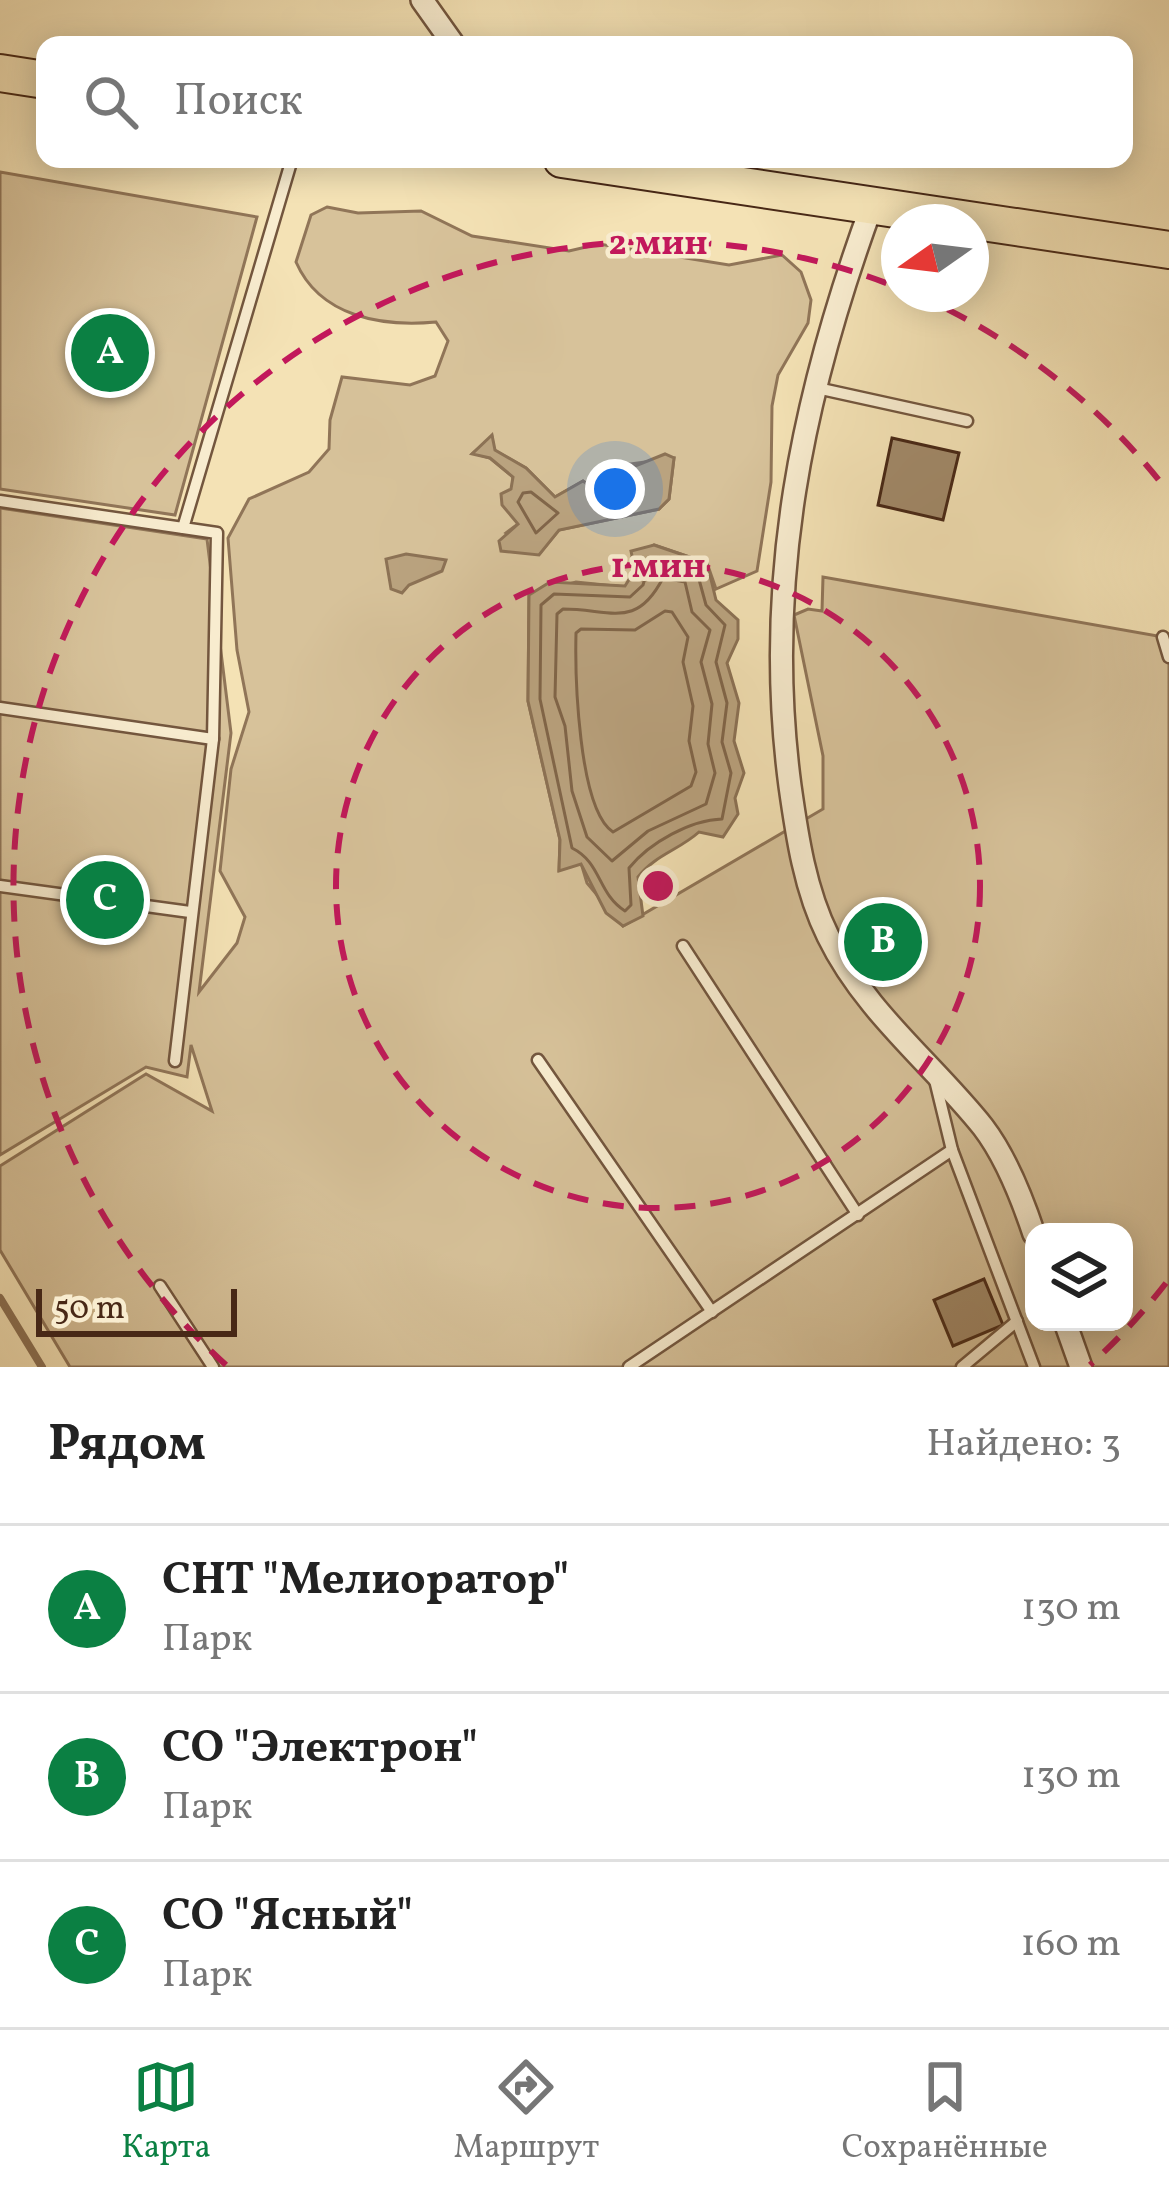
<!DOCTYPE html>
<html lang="ru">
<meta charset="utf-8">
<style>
:root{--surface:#fff;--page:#f2f2f2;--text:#222;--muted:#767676;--line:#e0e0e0;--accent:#0b8043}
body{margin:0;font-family:Vollkorn,serif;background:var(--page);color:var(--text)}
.controls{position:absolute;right:36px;bottom:36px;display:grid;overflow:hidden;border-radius:24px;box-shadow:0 6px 30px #0003}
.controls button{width:108px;height:108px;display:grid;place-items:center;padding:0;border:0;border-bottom:3px solid var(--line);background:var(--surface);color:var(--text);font:60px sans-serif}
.compass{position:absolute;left:881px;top:204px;width:108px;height:108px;border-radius:50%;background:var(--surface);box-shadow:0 6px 30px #0003;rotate:256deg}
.scale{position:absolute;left:36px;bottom:30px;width:201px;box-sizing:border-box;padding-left:12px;border:6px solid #482816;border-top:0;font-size:33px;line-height:42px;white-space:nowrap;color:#482816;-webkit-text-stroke:9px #f8eccf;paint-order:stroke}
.you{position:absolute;left:615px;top:489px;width:42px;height:42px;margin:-30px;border:9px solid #fff;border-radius:50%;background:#1a73e8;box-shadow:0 0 0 18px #1a73e833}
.badge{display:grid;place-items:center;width:78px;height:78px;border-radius:50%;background:var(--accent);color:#fff;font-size:39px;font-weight:700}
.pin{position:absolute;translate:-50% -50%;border:6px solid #fff;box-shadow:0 3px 12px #0006}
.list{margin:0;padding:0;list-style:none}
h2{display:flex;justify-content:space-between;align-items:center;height:156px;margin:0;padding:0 48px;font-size:51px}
h2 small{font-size:39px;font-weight:400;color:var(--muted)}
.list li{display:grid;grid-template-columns:78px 1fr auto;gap:36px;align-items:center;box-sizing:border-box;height:168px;padding:0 48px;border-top:3px solid var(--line)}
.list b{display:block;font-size:45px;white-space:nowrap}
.list p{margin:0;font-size:39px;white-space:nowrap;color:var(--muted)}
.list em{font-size:39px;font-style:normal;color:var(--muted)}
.icon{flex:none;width:66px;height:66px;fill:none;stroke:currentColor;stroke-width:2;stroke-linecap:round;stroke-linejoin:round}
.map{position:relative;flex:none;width:1169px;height:1367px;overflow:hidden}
.search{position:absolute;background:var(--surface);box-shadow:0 6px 30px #0003;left:36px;right:36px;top:36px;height:132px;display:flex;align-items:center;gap:30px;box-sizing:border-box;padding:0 42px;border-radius:24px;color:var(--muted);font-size:45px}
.sheet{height:660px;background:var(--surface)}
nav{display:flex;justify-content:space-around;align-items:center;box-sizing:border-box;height:168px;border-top:3px solid var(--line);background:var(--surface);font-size:33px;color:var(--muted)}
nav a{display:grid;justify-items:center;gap:6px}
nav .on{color:var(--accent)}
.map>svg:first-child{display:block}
</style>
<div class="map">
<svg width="1169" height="1367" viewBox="0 0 1169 1367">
<rect width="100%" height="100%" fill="#f4e2b5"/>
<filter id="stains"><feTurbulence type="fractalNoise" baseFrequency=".00167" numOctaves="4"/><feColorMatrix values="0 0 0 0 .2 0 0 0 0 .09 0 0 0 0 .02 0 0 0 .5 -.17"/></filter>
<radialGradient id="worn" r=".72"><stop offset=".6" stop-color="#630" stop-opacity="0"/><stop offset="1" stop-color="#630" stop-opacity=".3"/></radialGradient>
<g fill="#d7c29a" stroke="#907558" stroke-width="3" fill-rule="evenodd">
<polygon points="0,172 257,217 175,515 0,489"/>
<path d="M327 207 358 213 421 211 472 236 569 251 599 244 729 265 782 255 801 272 811 300 808 323 778 375 772 406 771 482 757 571 716 589 707 563 654 545 632 557 635 570 625 587 576 582 529 595 528 701 560 840 559 870 581 863 587 883 623 926 823 809V756L794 615 808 609 822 611 823 577 1169 638V1367H70L0 1250V1166L146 1074 212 1111 191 1045 187 1077 146 1067 0 1155V508L207 539 231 733 199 992 237 943 245 917 220 871 231 769 249 712 237 650 228 538 249 499 309 472 329 449 330 420 342 377 410 385 435 376 448 341 436 322C382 327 320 317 296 262L311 215ZM492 437 494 450 526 468 555 497 583 481 602 494 618 491 626 478 623 465 674 458 669 499 659 509 559 530 539 554 506 533 518 524 510 511 513 477 490 458 473 453ZM1034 1232H1124V1322H1034Z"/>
</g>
<g fill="#baa37f" stroke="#8c7255" stroke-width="3">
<polygon points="492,435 495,450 526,468 555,497 583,481 601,494 618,491 626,478 623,463 633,467 665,454 674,458 669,499 659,509 559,530 539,555 501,551 499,541 518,524 502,505 501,494 511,489 513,477 490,458 472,454"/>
<path d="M654 545 707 563 716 600 738 620V639L727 663 739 703 734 741 744 773 735 798 738 814 723 837 699 832C679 850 655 855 638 877L643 916 623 926 606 913 581 864 559 871 560 840 528 701 529 595 550 582 625 586 635 570 631 551Z"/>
<polygon points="406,554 446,560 442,571 409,585 402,593 391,589 386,559"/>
</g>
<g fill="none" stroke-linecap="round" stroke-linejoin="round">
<g stroke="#81664a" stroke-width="3">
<polygon points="531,492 558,513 536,533 518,502 523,493"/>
<path d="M651 558 697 572 706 605 725 625 716 662 727 703 722 742 731 773 722 819C691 820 650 842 629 868L631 905 625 911C597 893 602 863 572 848L540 699 541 605 554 594 630 597 643 585Z"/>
<path d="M663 578 685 582 692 612 710 630 701 662 712 704 708 744 715 773 706 804 648 831 612 861 587 837 572 791 565 726 555 697 557 614 563 609C611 609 636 630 663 578Z"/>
<path d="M665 611 672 612 688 637 683 662 693 706 689 741 696 772 691 786 613 832C578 809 575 674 576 633L581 629 635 630Z"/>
</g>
<polyline stroke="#8c7255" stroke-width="8" points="0,1298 42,1367"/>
</g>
<g fill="#a18969" stroke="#482816" stroke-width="3">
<polygon points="892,438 959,453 943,520 878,505"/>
<polygon points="984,1279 1003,1325 953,1346 934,1300"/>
</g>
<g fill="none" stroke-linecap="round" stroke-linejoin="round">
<defs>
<g id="service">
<polyline points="817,388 967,421"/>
<polyline points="0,501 183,528"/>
<polyline points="1163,637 1169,657"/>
<polyline points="0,708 213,739"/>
<polyline points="0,886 190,912"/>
<polyline points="683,946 858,1215"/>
<polyline points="538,1060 712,1312"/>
<polyline points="175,1061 213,739 217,533 183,528 292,159"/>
<polyline points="935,1080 952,1150 1034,1367"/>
<polyline points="160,1286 213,1367"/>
<polyline points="629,1367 952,1150"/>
<polyline points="962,1367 1017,1321"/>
</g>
<g id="minor">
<polyline points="422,0 454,45"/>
<path d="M872 205C802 396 763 583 790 786 797 836 805 890 828 936 865 1012 932 1063 983 1127 1006 1157 1022 1198 1034 1234"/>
<polyline points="1065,1322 1081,1367"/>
</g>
<g id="primary">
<polyline points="0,73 45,80"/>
<polyline points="562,159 1169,250"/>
</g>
</defs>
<use href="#service" stroke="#73563e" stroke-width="15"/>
<use href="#minor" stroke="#73563e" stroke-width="26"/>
<use href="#primary" stroke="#482816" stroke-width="40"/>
<use href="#service" stroke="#f8eccf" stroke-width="10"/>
<use href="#minor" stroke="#f8eccf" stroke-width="21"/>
<use href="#primary" stroke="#f4e2b5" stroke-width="36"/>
</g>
<g fill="none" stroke="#c2185b" stroke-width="6" stroke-dasharray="21 15">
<circle cx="658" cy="886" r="322"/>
<path d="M1166 1283A645 645 0 0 1 1090 1365M226 1365A645 645 0 0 1 894 286M915 294A645 645 0 0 1 1166 489"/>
</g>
<circle cx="658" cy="886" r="18" fill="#c2185b" stroke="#f8eccf" stroke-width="6"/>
<g font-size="36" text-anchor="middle" font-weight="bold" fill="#c2185b" stroke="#f8eccf" stroke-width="9" stroke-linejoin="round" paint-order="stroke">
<text x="658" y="254">2 мин</text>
<text x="658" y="577">1 мин</text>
</g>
<rect width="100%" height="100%" filter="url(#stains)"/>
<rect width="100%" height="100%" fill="url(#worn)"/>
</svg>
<div class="controls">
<button><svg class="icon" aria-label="layers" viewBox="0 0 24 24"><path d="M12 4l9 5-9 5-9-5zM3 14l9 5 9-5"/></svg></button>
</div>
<svg class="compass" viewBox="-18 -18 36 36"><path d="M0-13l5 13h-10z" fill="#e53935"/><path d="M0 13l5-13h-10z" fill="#767676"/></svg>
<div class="scale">50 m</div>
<div class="you"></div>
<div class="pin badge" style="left:110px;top:353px">A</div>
<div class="pin badge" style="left:883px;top:942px">B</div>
<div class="pin badge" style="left:105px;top:900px">C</div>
<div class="search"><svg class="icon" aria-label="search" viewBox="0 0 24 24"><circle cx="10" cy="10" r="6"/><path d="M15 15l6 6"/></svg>Поиск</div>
</div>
<section class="sheet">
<h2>Рядом<small>Найдено: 3</small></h2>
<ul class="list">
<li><span class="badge">A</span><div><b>СНТ &quot;Мелиоратор&quot;</b><p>Парк</p></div><em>130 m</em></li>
<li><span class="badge">B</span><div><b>СО &quot;Электрон&quot;</b><p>Парк</p></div><em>130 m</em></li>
<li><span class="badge">C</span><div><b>СО &quot;Ясный&quot;</b><p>Парк</p></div><em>160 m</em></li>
</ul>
</section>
<nav>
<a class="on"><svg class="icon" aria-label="map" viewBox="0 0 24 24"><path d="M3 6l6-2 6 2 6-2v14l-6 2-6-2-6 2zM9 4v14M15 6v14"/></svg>Карта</a>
<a><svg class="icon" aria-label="directions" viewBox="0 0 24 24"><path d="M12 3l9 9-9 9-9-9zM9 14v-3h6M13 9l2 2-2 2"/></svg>Маршрут</a>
<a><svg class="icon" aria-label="saved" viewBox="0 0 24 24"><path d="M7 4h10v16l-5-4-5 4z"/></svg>Сохранённые</a>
</nav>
